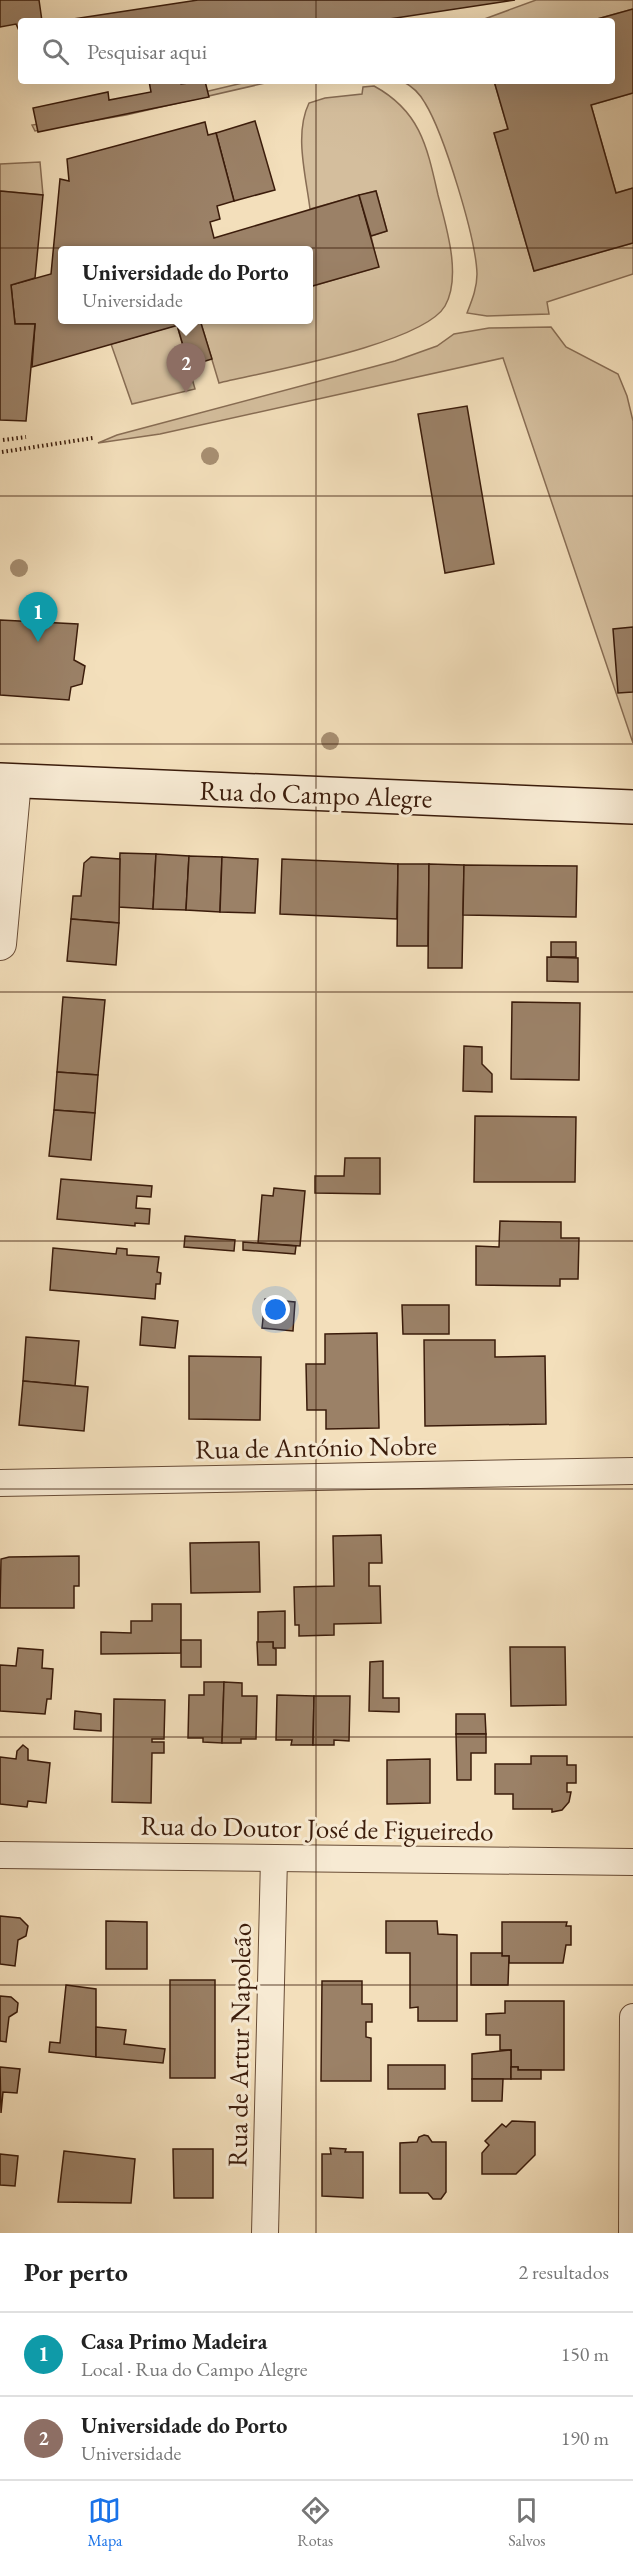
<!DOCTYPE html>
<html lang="pt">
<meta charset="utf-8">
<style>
:root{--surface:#fff;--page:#f2f2f2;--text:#222;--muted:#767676;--line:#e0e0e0;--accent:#1a73e8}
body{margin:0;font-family:"EB Garamond",serif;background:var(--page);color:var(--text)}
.you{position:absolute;left:276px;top:1310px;width:21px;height:21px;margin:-15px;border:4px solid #fff;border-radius:50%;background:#1a73e8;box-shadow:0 0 0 9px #1a73e833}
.badge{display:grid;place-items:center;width:39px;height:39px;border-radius:50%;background:var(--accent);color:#fff;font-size:20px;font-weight:700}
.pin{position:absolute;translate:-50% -50px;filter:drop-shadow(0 2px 3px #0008)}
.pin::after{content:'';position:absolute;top:32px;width:21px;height:18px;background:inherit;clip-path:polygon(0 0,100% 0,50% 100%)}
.popup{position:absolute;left:58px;top:246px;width:255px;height:78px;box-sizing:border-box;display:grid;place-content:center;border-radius:6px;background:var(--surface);filter:drop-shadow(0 2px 4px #0005);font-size:20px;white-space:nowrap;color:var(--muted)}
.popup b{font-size:22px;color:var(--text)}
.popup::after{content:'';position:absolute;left:50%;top:100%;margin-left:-12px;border:12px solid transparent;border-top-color:var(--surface)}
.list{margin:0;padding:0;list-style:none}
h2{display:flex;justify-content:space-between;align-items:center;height:78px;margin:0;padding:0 24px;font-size:26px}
h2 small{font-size:20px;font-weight:400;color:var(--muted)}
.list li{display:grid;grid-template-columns:39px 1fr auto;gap:18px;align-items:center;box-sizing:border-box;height:84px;padding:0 24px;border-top:2px solid var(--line)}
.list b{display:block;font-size:22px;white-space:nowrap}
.list p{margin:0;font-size:20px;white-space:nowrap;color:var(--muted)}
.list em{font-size:20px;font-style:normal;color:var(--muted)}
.icon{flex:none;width:33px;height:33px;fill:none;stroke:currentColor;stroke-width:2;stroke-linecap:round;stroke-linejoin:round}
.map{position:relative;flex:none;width:633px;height:2233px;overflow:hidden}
.search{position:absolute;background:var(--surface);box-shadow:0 6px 24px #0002;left:18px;right:18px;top:18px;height:66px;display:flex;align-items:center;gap:15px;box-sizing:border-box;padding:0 21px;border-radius:6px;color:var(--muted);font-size:22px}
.sheet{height:246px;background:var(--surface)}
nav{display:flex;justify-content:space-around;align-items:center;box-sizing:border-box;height:84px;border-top:2px solid var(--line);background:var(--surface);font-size:16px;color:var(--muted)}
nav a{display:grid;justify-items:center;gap:3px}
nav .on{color:var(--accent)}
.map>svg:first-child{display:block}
</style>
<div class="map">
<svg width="633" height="2233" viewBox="0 0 633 2233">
<rect width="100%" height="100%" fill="#f3dfbb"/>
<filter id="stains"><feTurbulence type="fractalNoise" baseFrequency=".00333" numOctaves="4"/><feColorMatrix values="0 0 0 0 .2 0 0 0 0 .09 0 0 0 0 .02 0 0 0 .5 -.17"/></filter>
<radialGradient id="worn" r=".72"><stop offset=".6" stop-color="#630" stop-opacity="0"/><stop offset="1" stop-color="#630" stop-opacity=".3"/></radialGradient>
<g fill="#d4be9d" stroke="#886d54" stroke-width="1.5">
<polygon points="536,0 633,0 633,9 590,21 479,21"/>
<polygon points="251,81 274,81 126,115 35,131 32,125 124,111"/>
<path d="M402 81H494L508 129 494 133 534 271 633 243V274L547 302 549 314 487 316 467 313C472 300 477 288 477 274 476 238 444 134 425 103 420 94 412 86 402 81Z"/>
<path d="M374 86C420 111 427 146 438 195 446 226 462 276 445 306 423 344 264 372 219 383L200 320H309V287L378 267 371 236 387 231 376 191 310 209C306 176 294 134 309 103L325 98 362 94 363 87Z"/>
<polygon points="633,93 633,188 616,193 591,105"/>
<polygon points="40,162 43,195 0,191 0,164"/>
<polygon points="177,325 195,389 132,404 111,344"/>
<polygon points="551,327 566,347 618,374 627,396 633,421 633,743 503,358 160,434 98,443 117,435 395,361 437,346 454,334 489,328"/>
</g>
<g fill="#9b8167" stroke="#3b1c0b" stroke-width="1.5">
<polygon points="0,0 39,0 42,21 21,21 21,35 16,24 0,27"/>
<polygon points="198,0 515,0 376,21 60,21"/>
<polygon points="633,9 633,93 591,105 616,193 633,188 633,243 534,271 494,133 508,129 494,81 612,81 612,21 590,21"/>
<polygon points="149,81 180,81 181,84 205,81 209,97 38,132 33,108 108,92 109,100 151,92"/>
<polygon points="255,121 275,190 234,201 216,133"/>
<polygon points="205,122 208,135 216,133 234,201 217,206 220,219 210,222 214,238 359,195 379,267 309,287 309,250 63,250 63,320 196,320 32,367 35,324 15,324 11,285 51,274 60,179 69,181 67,159"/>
<polygon points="0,191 43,195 35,278 11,285 15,324 35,324 26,421 0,420"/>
<polygon points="376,191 387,231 371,236 359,195"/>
<polygon points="200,320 212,359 189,366 177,325"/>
<polygon points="467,406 494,564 445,573 418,414"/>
<polygon points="0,620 78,624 74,660 85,666 82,684 71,687 69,700 0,695"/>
<polygon points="633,627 633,692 618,693 613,629"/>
<polygon points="120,853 156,854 153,909 118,907"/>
<polygon points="156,854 189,856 186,910 153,909"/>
<polygon points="189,856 222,857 220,912 186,910"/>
<polygon points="91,857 120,859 119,923 71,919 73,896 81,896 84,863"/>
<polygon points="222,857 258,859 255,913 220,912"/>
<polygon points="282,859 398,864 397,919 280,914"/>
<polygon points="398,864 429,864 428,946 397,946"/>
<polygon points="429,864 464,865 462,968 428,968"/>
<polygon points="464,865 577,866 576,917 463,915"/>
<polygon points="71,919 119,923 116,965 67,961"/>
<rect x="551" y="942" width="25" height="15"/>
<polygon points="547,957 578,958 578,982 547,981"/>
<polygon points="63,997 105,1000 98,1075 57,1072"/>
<polygon points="512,1002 580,1003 579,1080 511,1079"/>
<polygon points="464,1046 482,1047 482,1064 492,1074 492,1092 463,1091"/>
<polygon points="57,1072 98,1075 95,1113 54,1110"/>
<polygon points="54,1110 95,1113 91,1160 49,1156"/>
<polygon points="475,1116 576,1117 575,1182 474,1182"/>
<polygon points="345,1158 380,1158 380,1194 315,1193 315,1176 344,1176"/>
<polygon points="61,1179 152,1186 151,1197 137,1196 136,1208 150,1209 149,1224 135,1223 135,1226 57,1219"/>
<polygon points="274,1188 305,1191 300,1246 258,1243 262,1195 273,1196"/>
<polygon points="500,1221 561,1222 561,1238 579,1238 578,1279 560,1279 560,1286 476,1285 476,1246 499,1247"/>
<polygon points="185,1236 235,1240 234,1251 184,1247"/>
<polygon points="243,1242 296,1246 295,1254 243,1250"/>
<polygon points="53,1248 116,1254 117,1248 127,1249 127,1255 159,1257 157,1272 161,1273 160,1284 156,1284 155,1299 50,1290"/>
<polygon points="265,1299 295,1302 293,1331 262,1328"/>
<polygon points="402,1305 449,1305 449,1334 403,1334"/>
<polygon points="142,1317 178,1321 175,1348 140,1345"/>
<polygon points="377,1333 379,1428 326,1429 326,1410 307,1410 306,1364 325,1364 325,1334"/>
<polygon points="26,1337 79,1341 75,1386 23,1381"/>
<polygon points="424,1340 495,1340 495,1357 545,1356 546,1424 425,1426"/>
<polygon points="189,1356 261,1357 260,1420 189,1419"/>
<polygon points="23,1381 88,1387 84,1431 19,1425"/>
<polygon points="381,1535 382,1563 369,1563 369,1586 380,1586 381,1623 334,1624 334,1635 299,1636 299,1625 295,1625 294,1587 334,1586 333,1536"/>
<polygon points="259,1542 260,1592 191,1593 190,1543"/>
<polygon points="79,1556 79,1586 74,1586 74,1608 0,1608 1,1559 9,1557"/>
<polygon points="152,1604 181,1604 181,1653 101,1654 101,1632 131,1633 131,1621 152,1621"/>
<polygon points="285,1611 285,1648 273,1648 273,1642 258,1643 258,1612"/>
<rect x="181" y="1640" width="20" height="27"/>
<polygon points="257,1642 273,1642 273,1648 276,1649 276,1665 258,1665"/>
<polygon points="510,1647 565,1647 566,1705 511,1706"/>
<polygon points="18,1648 43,1650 42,1668 53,1669 51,1699 47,1699 45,1714 0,1711 0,1665 16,1666"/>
<polygon points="383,1661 383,1698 399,1698 399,1712 369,1711 370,1662"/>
<polygon points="204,1682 224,1682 222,1743 203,1742 203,1738 188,1738 189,1695 204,1695"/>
<polygon points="224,1682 242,1683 242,1696 257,1696 256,1739 241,1739 241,1743 222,1743"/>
<polygon points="277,1695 314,1696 313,1745 291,1745 292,1740 276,1740"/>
<polygon points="314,1696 350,1696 349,1741 334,1740 334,1745 313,1745"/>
<polygon points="114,1699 165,1700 164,1739 152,1739 152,1742 164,1742 164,1753 152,1753 151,1803 112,1802"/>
<polygon points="75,1711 101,1714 101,1731 74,1729"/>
<polygon points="456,1714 485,1714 486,1734 456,1734"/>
<polygon points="456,1734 486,1734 486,1753 471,1753 471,1780 457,1780"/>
<polygon points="23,1745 28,1749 28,1760 50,1763 46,1803 28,1801 27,1807 0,1804 0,1757 16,1759 17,1751"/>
<polygon points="531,1756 567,1756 567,1765 576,1765 576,1783 567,1783 567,1792 571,1792 569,1802 562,1810 552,1812 552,1809 513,1809 513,1794 495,1794 495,1764 531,1764"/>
<polygon points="430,1759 430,1803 387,1804 387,1760"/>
<polygon points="0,1916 20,1918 28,1926 26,1936 18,1940 15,1966 0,1964"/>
<polygon points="106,1921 147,1922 147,1969 106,1969"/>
<polygon points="386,1921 437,1921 438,1934 457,1935 457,2021 418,2021 418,2007 410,2008 410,1953 386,1953"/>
<polygon points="502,1922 567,1922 566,1926 571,1926 571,1945 566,1945 563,1963 509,1963 509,1956 502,1956"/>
<polygon points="471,1953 502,1953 502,1956 509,1956 508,1985 471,1985"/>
<rect x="170" y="1980" width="45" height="98"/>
<polygon points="322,1981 362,1981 362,2004 372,2004 372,2022 366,2022 366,2037 371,2038 371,2081 321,2081"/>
<polygon points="66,1985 96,1989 96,2057 49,2052 50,2042 60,2043"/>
<polygon points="0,1996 11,1997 18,2003 17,2012 9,2017 6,2042 0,2041"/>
<polygon points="505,2001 564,2001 564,2070 518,2070 518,2067 511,2067 511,2050 500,2050 500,2035 486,2035 486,2014 505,2013"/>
<polygon points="96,2027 126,2030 124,2044 165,2049 163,2063 96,2057"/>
<polygon points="511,2050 511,2079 472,2079 472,2054"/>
<rect x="388" y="2065" width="57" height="24"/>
<polygon points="0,2067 20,2069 17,2093 3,2092 1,2113"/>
<polygon points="511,2067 518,2067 518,2070 541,2070 541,2079 511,2079"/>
<polygon points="472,2079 503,2079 502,2101 472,2101"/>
<polygon points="512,2121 535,2122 535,2155 516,2174 482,2174 482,2153 489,2145 485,2141 502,2124 506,2127"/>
<polygon points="424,2135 428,2136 432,2142 446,2142 446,2192 441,2199 433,2199 428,2193 400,2193 400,2143 417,2142 419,2137"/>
<polygon points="330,2148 346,2149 345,2152 363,2152 363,2198 322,2196 322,2154 331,2154"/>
<polygon points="173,2149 213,2149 213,2198 174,2198"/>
<polygon points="64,2151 135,2159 131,2203 58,2202"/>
<polygon points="0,2154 18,2156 15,2186 0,2185"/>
</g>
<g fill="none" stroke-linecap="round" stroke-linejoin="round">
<defs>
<g id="minor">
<polyline points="0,1483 633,1471"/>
<polyline points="0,1855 633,1862"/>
<polyline points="265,2233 274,1858"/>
<polyline points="632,2233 633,2017"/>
</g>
<polyline id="tertiary" points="0,944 15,781"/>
<polyline id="secondary" points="0,780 633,807"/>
</defs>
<use href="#minor" stroke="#694d37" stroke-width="28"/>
<use href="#tertiary" stroke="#694d37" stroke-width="34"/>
<use href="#secondary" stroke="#3b1c0b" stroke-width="36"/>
<g stroke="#3b1c0b" stroke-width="4" stroke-dasharray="1.5 3" stroke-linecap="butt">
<polyline points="3,440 26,437"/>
<polyline points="2,452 93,438"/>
</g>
<use href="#minor" stroke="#f7ead3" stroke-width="26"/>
<use href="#tertiary" stroke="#f7ead3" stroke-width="32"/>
<use href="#secondary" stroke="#f7ead3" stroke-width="33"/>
</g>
<g fill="#a78f72">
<circle cx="210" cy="456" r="9"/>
<circle cx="19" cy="568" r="9"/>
<circle cx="330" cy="741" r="9"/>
</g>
<path fill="none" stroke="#3b1c0b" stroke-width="1.5" stroke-opacity="0.55" d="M316 0V21M316 81V2233M0 248H633M0 496H633M0 744H633M0 992H633M0 1241H633M0 1489H633M0 1737H633M0 1985H633"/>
<g text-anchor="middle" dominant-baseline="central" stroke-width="6" stroke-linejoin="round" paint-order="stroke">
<g font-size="27" fill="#3b1c0b" stroke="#f7ead3">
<text transform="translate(316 794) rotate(2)">Rua do Campo Alegre</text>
<text transform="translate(316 1447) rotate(-1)">Rua de António Nobre</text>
<text transform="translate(317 1828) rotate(1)">Rua do Doutor José de Figueiredo</text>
<text transform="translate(239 2045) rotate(-89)">Rua de Artur Napoleão</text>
</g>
</g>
<rect width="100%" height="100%" filter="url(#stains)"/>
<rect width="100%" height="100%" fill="url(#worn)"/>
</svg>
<div class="you"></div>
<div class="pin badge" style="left:38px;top:642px;background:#0f9aa8">1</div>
<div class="pin badge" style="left:186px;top:393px;background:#8d6e63">2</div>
<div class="popup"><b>Universidade do Porto</b>Universidade</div>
<div class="search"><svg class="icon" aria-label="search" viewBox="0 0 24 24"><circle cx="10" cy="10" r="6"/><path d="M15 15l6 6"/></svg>Pesquisar aqui</div>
</div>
<section class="sheet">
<h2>Por perto<small>2 resultados</small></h2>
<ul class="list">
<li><span class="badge" style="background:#0f9aa8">1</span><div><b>Casa Primo Madeira</b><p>Local · Rua do Campo Alegre</p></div><em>150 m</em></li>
<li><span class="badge" style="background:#8d6e63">2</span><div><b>Universidade do Porto</b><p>Universidade</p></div><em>190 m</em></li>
</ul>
</section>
<nav>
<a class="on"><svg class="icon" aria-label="map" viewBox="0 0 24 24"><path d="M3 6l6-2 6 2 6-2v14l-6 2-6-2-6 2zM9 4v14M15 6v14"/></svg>Mapa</a>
<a><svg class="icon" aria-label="directions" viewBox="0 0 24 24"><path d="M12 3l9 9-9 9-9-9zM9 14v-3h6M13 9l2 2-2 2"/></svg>Rotas</a>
<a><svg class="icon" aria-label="saved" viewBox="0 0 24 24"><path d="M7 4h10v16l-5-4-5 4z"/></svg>Salvos</a>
</nav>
